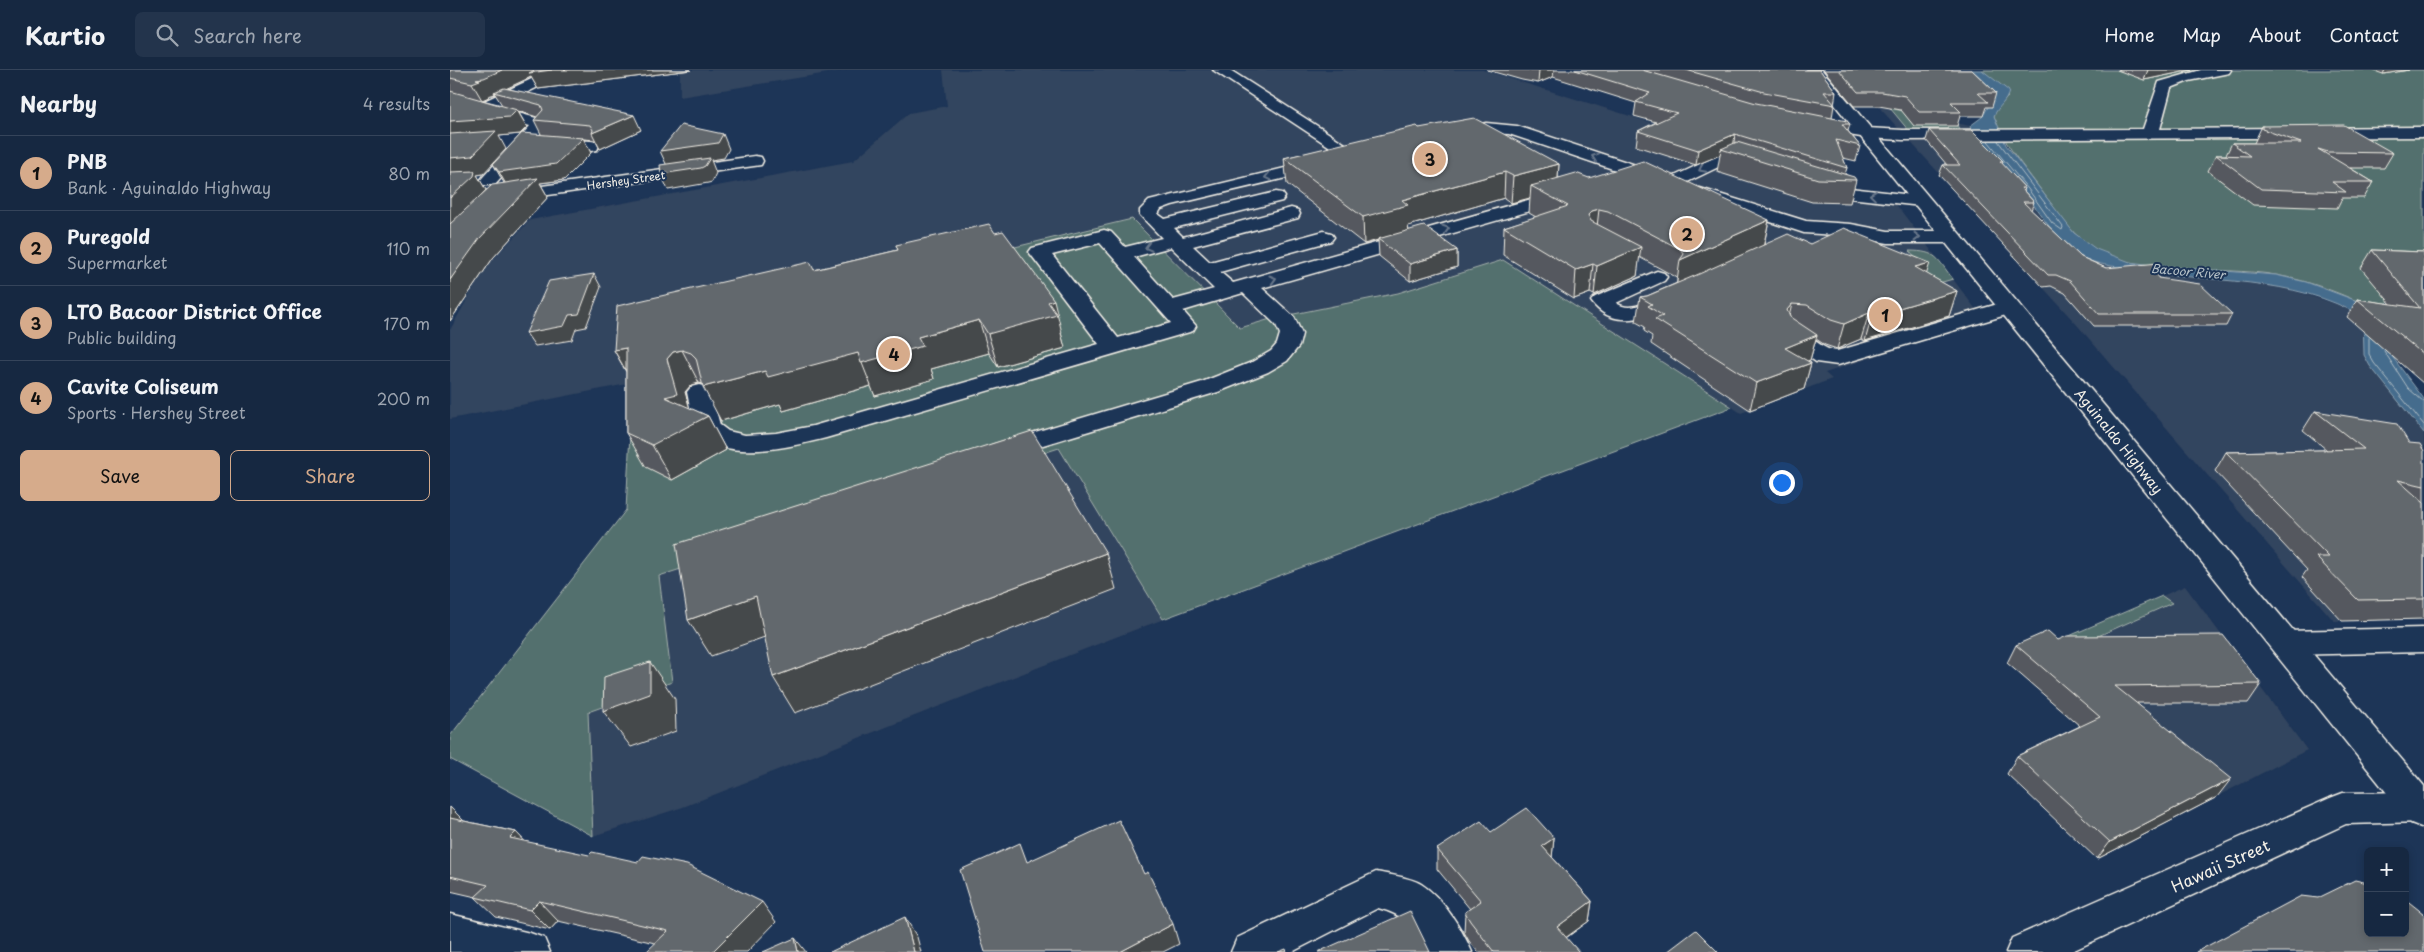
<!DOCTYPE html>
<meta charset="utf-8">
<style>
:root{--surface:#162841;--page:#23344c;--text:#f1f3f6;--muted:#9ea6b1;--line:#35445a;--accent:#d6ab8b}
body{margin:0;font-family:"Playpen Sans",sans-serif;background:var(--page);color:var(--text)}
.controls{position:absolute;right:15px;bottom:15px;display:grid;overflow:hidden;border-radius:8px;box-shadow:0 2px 8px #0003}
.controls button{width:45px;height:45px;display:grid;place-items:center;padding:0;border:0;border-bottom:1px solid var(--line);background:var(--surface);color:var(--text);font:25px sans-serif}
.you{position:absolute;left:1331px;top:412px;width:18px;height:18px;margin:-12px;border:4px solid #fff;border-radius:50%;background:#1a73e8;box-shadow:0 0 0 8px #1a73e833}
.badge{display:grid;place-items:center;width:32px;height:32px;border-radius:50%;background:var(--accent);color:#111;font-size:16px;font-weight:700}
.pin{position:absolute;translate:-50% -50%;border:2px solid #fff;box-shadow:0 1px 5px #0006}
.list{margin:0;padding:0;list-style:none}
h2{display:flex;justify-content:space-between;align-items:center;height:65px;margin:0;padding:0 20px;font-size:21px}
h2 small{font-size:16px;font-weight:400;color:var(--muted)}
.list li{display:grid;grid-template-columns:32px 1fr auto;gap:15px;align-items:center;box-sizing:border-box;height:75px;padding:0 20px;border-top:1px solid var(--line)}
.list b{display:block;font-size:19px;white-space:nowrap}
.list p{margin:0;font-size:16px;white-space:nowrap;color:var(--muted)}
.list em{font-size:16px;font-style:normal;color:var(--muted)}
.actions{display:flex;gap:10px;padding:15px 20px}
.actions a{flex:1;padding:11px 0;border:1px solid var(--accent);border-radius:8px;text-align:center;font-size:18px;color:var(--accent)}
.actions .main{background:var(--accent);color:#111}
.icon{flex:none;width:28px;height:28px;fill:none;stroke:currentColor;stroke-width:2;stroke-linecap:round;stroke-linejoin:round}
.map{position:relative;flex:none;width:1974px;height:882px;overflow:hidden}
header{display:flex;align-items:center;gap:30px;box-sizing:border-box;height:70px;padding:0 25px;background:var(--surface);border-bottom:1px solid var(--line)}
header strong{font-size:24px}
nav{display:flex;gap:28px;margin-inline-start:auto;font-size:18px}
.search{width:350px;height:45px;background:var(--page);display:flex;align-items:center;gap:12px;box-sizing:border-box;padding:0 18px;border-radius:8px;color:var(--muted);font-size:19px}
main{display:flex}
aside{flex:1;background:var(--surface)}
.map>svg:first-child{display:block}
</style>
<header>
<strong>Kartio</strong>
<div class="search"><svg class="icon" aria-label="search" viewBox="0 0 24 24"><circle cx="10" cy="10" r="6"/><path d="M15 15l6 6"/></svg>Search here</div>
<nav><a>Home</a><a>Map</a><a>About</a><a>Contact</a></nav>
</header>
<main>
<aside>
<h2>Nearby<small>4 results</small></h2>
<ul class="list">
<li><span class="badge">1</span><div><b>PNB</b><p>Bank · Aguinaldo Highway</p></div><em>80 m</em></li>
<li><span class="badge">2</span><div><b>Puregold</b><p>Supermarket</p></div><em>110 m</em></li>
<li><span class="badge">3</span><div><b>LTO Bacoor District Office</b><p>Public building</p></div><em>170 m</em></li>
<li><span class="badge">4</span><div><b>Cavite Coliseum</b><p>Sports · Hershey Street</p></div><em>200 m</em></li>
</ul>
<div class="actions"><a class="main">Save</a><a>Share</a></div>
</aside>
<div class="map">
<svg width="1974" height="882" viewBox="0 0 1974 882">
<rect width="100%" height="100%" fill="#1d3557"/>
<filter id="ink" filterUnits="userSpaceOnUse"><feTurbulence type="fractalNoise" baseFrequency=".02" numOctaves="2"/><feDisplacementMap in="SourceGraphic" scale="10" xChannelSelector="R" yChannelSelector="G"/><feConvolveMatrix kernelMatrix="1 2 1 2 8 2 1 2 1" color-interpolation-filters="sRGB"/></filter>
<g filter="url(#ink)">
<g fill="#32445e">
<polygon points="148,0 396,0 230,27 230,2 121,16"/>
<polygon points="493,0 1033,0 1273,75 1382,113 1439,125 1534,250 1375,303 1382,309 1291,343 1282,337 671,565 233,737 143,766 0,689 0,666 176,440 182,313 0,349 0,260 34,199 80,150 403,91 459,43 497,36"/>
<polygon points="1427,35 1520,56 1629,186 1639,191 1696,202 1809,213 1838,219 1886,234 1913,246 1914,285 1974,363 1974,549 1884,551 1628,256"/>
<polygon points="1735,516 1857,680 1756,732 1639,665 1557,593"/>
</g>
<g fill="#53706e" stroke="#a4b0ab">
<path d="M1532 0H1974V206L1927 240C1894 225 1862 211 1826 205 1769 195 1687 209 1637 174 1617 160 1603 135 1588 116 1571 93 1553 73 1544 46L1547 38 1558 27Z"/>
<polygon points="1440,38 1506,53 1510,61 1459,61"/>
<polygon points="682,149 790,258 824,248 948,223 1053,190 1282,337 713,549 609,378 209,506 222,612 138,642 143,766 0,689 0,666 176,440 185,268"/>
<path d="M1459 181C1488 181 1487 189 1503 209L1472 218 1468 191Z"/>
<polygon points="1712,526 1722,533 1599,588 1589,579"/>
</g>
<path fill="#456c8d" stroke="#8ba1b1" d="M1520 0H1532L1559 21C1557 32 1548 36 1544 46L1556 75 1624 163 1646 179 1680 192 1710 196 1826 205 1856 212 1910 232 1941 285 1974 329V363L1920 296 1914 285 1913 247C1843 205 1758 214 1681 199 1665 196 1644 195 1630 186 1605 171 1591 143 1573 121 1556 100 1539 80 1522 60L1520 56 1532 47 1540 34Z"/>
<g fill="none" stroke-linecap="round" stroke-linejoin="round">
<g stroke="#aebcc4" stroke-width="1">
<polyline points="1538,71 1578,119 1602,153 1612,160 1613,157 1548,71"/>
<polyline points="1919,268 1919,284 1924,293 1974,355"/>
<polyline points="1934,281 1958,318 1974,332"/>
</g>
<defs>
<g id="minor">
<polygon points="101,0 119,0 117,3 47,37 97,51 99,54 45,115 33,115 30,111 33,107 80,56 0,33 0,23 32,32"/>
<polygon points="763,0 780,0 914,86 912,90 900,90"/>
<polygon points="1751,0 1781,0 1779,3 1739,11 1721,18 1710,59 1974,57 1974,67 1453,70 1417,68 1362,59 1354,54 1362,49 1417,58 1453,60 1693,59 1709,12"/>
<polygon points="1036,53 1067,56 1216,105 1218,109 1278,81 1291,82 1311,89 1314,93 1311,97 1305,98 1281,91 1223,119 1217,118 1215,113 1204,113 1059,64 1036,63 1004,69 998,67 996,64 998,61"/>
<polygon points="99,68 141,71 147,72 149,76 147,80 141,81 93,76 91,73 93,70"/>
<polygon points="305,86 311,87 313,91 311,95 56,131 50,130 47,126 50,122 56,121"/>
<path d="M872 89 878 90 881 94 878 98 722 135 711 139 708 144 715 149 826 122 832 123 835 127 832 131 724 158 733 167 841 138 848 140 850 144 848 148 743 176 760 192 874 161 881 163 884 167 881 171 770 202 783 213 1110 121H1122L1125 125 1122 129 812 218 844 247 852 264 849 276 837 291 818 302 768 322 560 385 551 388 542 385 538 380 542 375 752 312 802 292 821 281 827 274 830 264 826 255 793 223 733 241 746 256 743 261 376 368C344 376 274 394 250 362 241 351 240 336 237 322L241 317 249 315 257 317 261 322 270 355 278 361 295 365 326 363 363 356 649 274 582 186 579 182 582 178 654 160 661 162 675 177 712 168 690 145V140L699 131ZM650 173 721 253 668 268 602 185ZM721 177 764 219 723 230 684 187Z"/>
<polygon points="1367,109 1400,118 1471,126 1477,127 1480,131 1477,135 1471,136 1399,128 1361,118 1358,114 1361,110"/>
<polygon points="1250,118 1356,151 1401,154 1438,161 1501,161 1508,163 1511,167 1508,171 1501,173 1438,173 1401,166 1354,163 1244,127 1241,123 1244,119"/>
<path d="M1207 201 1214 203 1217 207 1214 211 1166 233C1187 247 1207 219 1228 225L1232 229C1227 235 1219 238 1212 241 1187 251 1159 256 1141 231L1145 227Z"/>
<path d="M1558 231 1566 232 1569 237 1566 242 1388 295 1366 292 1336 271 1333 266 1336 261C1358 256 1367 280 1387 281Z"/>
<polygon points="1974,558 1974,582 1835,585 1824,581 1819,573 1824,565 1835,561"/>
<polygon points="1974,722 1974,752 1896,754 1620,882 1556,882 1562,868 1880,728 1893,723"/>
<path d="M926 802C940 805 959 807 971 814 993 828 1012 859 1022 882H978C963 859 957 845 928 838L842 882H781L787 868Z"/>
<polygon points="0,844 80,863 94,868 100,882 0,882"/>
</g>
<polygon id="highway" points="1357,0 1372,0 1974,716 1974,758 1961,753"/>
</defs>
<use href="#minor" stroke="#f4f1e8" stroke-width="3"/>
<use href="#highway" stroke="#f4f1e8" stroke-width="3"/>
<use href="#minor" fill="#1d3557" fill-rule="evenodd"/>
<use href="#highway" fill="#1d3557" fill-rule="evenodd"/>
</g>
<g fill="#54595e" stroke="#f4f1e8" fill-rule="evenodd">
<path d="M0 0H241L88 19 81 7 57 18 191 60 150 79 145 70 134 69 141 83 114 110 90 113 98 127 43 188 0 251ZM45 24 52 35 32 30 39 27 38 26ZM68 41 87 47 84 50 91 64 43 94 54 113 36 120 27 105 33 104 49 66 70 64 77 57Z"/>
<polygon points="1037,0 1370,0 1386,22 1382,48 1400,54 1398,61 1410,76 1406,91 1393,88 1397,98 1395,104 1406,110 1400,133 1362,132 1267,102 1270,85 1246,95 1186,76 1188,61 1206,52 1184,46 1186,33 1103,7 1088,13 1072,10"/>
<polygon points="1374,0 1522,0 1546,23 1542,37 1536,37 1533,46 1510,46 1507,56 1464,56 1451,40 1429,36 1404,36"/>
<polygon points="1667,0 1742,0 1694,10"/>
<polygon points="1922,0 1959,0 1933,4"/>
<polygon points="1812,56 1943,83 1934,98 1900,98 1923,112 1914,128 1892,128 1887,138 1803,135 1758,101 1766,85 1776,85 1782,73 1804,73"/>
<polygon points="969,58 1109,94 1108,108 1139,108 1319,150 1314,175 1360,174 1476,204 1507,221 1499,246 1415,271 1411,269 1387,279 1375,275 1366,269 1360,290 1358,291 1361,293 1354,319 1300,340 1201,274 1202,266 1194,261 1195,257 1186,252 1190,227 1197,226 1227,213 1227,209 1226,207 1189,187 1187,206 1144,225 1140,223 1124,229 1053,185 1054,157 1086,147 1079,143 1080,128 1061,133 1054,128 958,156 959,161 1007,180 1007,197 960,211 929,186 928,170 914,174 837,114 834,88"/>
<polygon points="1479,60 1553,91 1552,94 1575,118 1574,121 1584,132 1581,140 1631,187 1656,198 1708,208 1782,244 1776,256 1644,256 1615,223 1601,216 1593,217 1489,105 1493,95 1497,95 1476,70"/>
<polygon points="446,175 612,263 611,263 615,278 548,297 539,283 481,299 484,309 425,326 421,316 333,341 330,334 271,351 253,314 249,313 241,315 235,322 239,338 258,346 276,380 222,410 196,397 176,363 176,302 164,280 364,200 448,180"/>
<polygon points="1922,180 1974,182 1974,314 1897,247 1907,229 1941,234 1911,198"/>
<polygon points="1865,341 1974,416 1974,549 1892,551 1852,507 1857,500 1765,401 1776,382 1877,380 1853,360"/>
<polygon points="1608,570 1811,614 1798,633 1687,633 1767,727 1647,789 1557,704 1567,686 1630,656 1557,593 1566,575"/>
<polygon points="0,737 14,751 66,762 74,771 326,852 205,873 108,851 100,860 46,847 25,827 26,827 0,821"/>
<polygon points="1041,762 1104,768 1102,787 1142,831 1139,851 1116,868 1129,882 1028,882 1019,871 1014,862 1015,842 1020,839 987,799 987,779"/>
</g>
<g fill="#45484c" stroke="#f4f1e8">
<polygon points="52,0 241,0 88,19 81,7 47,23 44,22 45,24 38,26 39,27 32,30 22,13 26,9"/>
<polygon points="1089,0 1104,0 1103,7 1088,13"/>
<polygon points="1698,0 1742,0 1694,10"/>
<polygon points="1935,0 1959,0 1933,4"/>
<polygon points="67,40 77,57 70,64 49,66 56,79 33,104 27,105 36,120 0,158 0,51"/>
<polygon points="184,45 191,60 150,79 142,63"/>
<polygon points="273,64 279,79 274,88 261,90 266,103 262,112 258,113 218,120 211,104 217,96 210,81"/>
<polygon points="1285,64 1283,79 1271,79 1270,85 1246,95 1248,80"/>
<polygon points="133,68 141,83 114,110 90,113 98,127 43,188 0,251 0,210 58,118 49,102"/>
<polygon points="1109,94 1107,120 1081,116 1080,128 1061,133 1063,106"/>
<polygon points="1055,102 1054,128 958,156 959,162 928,169 928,170 914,174 913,147 952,130"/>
<polygon points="1149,139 1146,166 1138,145 1142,141"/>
<polygon points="1319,150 1313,178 1226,219 1230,190"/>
<polygon points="1191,177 1187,206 1144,225 1147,196"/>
<polygon points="1007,180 1007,197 960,211 960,194"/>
<polygon points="1480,193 1472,218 1465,197"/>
<polygon points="1143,194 1140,223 1124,229 1126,200"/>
<polygon points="144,204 151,217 136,257 126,259 122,270 85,276 76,263 119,245"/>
<polygon points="1507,221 1499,246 1415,271 1422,246"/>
<polygon points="604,230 612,263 611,263 615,278 548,297 538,264 598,232"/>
<polygon points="1342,234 1336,259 1337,240"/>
<polygon points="1419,243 1411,269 1387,279 1394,254"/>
<polygon points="529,250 539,283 481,299 484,309 425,326 411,293 468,267"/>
<polygon points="1367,265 1360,290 1329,304 1335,278"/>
<polygon points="176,278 183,313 164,280"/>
<polygon points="232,280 249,313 241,315 235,322 244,353 258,346 276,380 222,410 202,375 215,327 217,289 223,282"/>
<polygon points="408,283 421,316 333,341 330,334 271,351 253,317 315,301"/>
<polygon points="1361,293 1354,319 1300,340 1306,313"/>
<polygon points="656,483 666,519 345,643 323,607"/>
<polygon points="306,526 326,563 261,586 238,550"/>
<polygon points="200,592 225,629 226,661 181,677 153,641"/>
<polygon points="1781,709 1767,727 1647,789 1660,772"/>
<polygon points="0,737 17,754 0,759"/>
<polygon points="66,762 85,782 60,768"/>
<polygon points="1104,768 1102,788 1092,776"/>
<polygon points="89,831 108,851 100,860 80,840"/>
<polygon points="1142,831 1139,851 1104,876 1107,857"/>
<polygon points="312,832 326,852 297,882 262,882"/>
<polygon points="455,847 467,867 471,882 464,882"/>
<polygon points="723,854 729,874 713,882 670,882"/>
<polygon points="345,868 356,882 348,882"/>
</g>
<g fill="#62676d" stroke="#f4f1e8">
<polygon points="0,0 52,0 34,8 26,9 30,10 22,13 0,8"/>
<polygon points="85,0 102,0 79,3"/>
<polygon points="1125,0 1192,0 1306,33 1397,51 1400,54 1392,54 1410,76 1386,70 1397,98 1285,64 1248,80 1188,61 1227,43 1186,32 1200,23"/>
<polygon points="1236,0 1370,0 1386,22 1374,22 1385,35 1314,22"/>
<polygon points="1389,0 1522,0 1546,23 1528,23 1538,32 1501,32 1511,42 1469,42 1455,26 1432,22 1408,22"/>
<polygon points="54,18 184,45 142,63 143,60 140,55 84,50 93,40 91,35 44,22"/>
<polygon points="0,21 67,40 60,47 0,51"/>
<polygon points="1024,48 1109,94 1063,106 1055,102 952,130 958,135 913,147 834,88 967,56 969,58"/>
<polygon points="231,55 273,64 268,73 210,81"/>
<polygon points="1894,55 1943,83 1878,82 1868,79 1923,112 1882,112 1896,122 1811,119 1766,85 1800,86 1782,73 1851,73 1812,59 1812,56"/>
<polygon points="1479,60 1522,60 1553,91 1550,91 1575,118 1571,118 1584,132 1573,132 1631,187 1656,198 1709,193 1708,208 1750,214 1782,244 1649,244 1620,211 1606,205 1598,205 1493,95 1510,95"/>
<polygon points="46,61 22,86 0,88 0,64"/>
<polygon points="72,63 133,68 106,94 49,102 43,94"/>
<polygon points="1287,72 1404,107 1406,110 1368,109 1271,79"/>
<polygon points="260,88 255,96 251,98 211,104 210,95"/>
<polygon points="1193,91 1319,150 1230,190 1234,184 1230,179 1158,141 1149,139 1142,141 1138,145 1141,151 1191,177 1147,196 1143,194 1126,200 1054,157 1118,136 1081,116 1126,103 1139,108"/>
<polygon points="25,101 24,106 0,128 0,102"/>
<polygon points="88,108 30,168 0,210 0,154 42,115"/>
<polygon points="539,154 545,163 553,161 604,230 598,232 607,245 538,264 529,250 468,267 473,276 411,293 408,283 318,307 315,301 253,317 246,288 241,283 232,280 223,282 217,289 227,324 215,327 258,346 202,375 176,363 176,278 164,280 167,236 360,192 364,200 448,180 446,175"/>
<polygon points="974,156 1007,180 960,194 928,169"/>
<polygon points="1394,158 1480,193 1465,197 1507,221 1422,246 1419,243 1394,254 1381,250 1357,235 1342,234 1337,240 1340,247 1367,265 1335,278 1361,293 1306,313 1205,249 1213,246 1198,236 1202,234 1190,227 1197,226 1249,204 1338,164 1360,174"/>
<polygon points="1922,180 1974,182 1974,285 1907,229 1970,238"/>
<polygon points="144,204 129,244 119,245 114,256 76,263 99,211"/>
<polygon points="1865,341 1947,354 1959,373 1970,374 1974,381 1974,416 1948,410 1974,433 1974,529 1908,530 1866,487 1879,487 1776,382 1914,379"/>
<polygon points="582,361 656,483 323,607 306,526 238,550 226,474"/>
<polygon points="1598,561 1608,570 1617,566 1773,565 1811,614 1665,616 1781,709 1660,772 1567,686 1650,647 1566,575"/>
<polygon points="200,592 200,624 153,641 154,607"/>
<polygon points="1077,738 1104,768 1092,776 1142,831 1107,857 1129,882 1044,882 1020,851 1015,842 1031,831 987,779 1031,751 1041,762"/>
<polygon points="0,748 66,762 60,768 139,785 142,782 188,792 193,786 237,795 312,832 262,882 196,882 218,861 89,831 80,840 25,827 38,815 0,806"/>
<polygon points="669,750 694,804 698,802 723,854 670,882 535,882 510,800 570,773 577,792"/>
<polygon points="1905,810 1918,813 1918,863 1955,863 1955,829 1974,844 1974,882 1746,882 1851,826 1868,828"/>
<polygon points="960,841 980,882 868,882"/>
<polygon points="455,847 464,882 380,882"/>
<polygon points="1246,860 1268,882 1217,882"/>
<polygon points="345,868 348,882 313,882"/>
<polygon points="836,879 837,882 828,882"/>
</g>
<defs><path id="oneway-chevron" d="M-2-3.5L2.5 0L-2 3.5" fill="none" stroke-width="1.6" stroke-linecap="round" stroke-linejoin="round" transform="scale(1.25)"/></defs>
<g stroke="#68778a">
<use href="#oneway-chevron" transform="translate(1145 87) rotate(-161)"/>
<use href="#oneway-chevron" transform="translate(1252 99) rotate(153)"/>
<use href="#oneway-chevron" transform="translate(818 107) rotate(167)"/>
<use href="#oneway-chevron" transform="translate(1423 125) rotate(-173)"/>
<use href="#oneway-chevron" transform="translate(996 159) rotate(-16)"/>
<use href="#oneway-chevron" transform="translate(1467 167)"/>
<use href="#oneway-chevron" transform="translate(698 177) rotate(165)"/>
<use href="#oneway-chevron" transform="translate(823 209) rotate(-16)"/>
</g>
</g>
<g text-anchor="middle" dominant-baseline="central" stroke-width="4" stroke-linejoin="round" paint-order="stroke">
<g font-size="11" fill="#f4f1e8" stroke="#1d3557">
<text transform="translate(176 110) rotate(-8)">Hershey Street</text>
</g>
<g font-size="12" font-style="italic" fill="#b7c2c8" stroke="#1d3557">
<text transform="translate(1738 201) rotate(5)">Bacoor River</text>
</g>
<g font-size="14" fill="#f4f1e8" stroke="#1d3557">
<text transform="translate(1669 371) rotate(51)">Aguinaldo Highway</text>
</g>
<g font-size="16" fill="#f4f1e8" stroke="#1d3557">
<text transform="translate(1770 795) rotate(-24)">Hawaii Street</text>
</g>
</g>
</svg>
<div class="controls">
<button>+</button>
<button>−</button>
</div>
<div class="you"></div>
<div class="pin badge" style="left:1435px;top:245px">1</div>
<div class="pin badge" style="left:1237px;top:164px">2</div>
<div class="pin badge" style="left:980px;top:89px">3</div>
<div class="pin badge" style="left:444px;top:284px">4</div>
</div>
</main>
